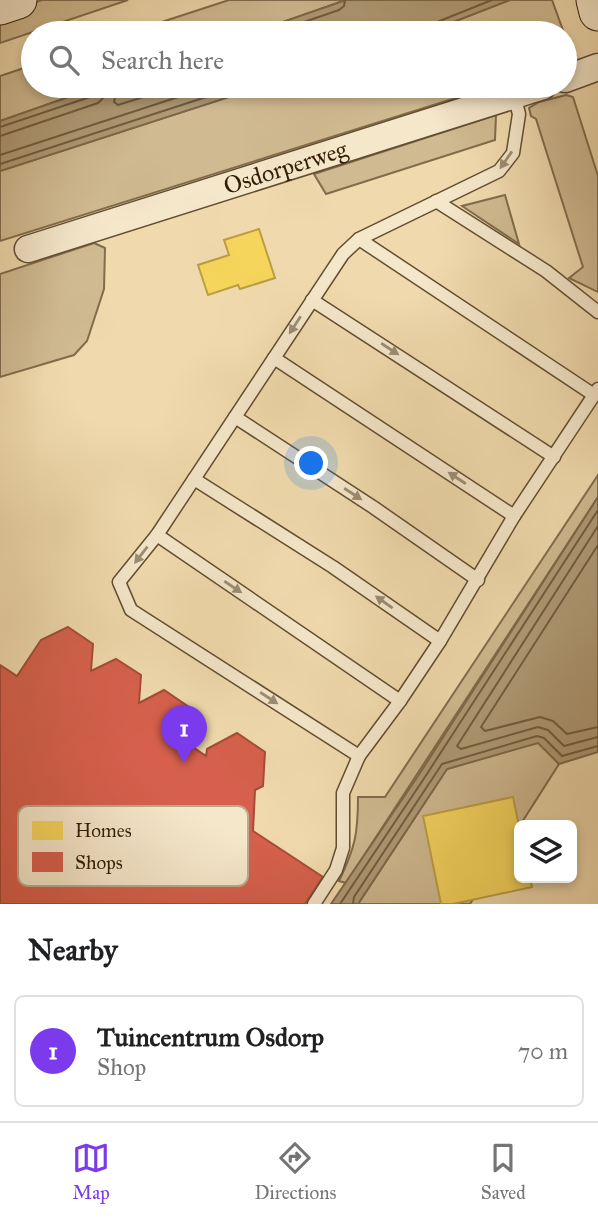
<!DOCTYPE html>
<style>
:root{--surface:#fff;--page:#f2f2f2;--text:#202124;--muted:#757577;--line:#e0e0e0;--accent:#7c3aed}
body{margin:0;font-family:"IM FELL Great Primer",serif;background:var(--page);color:var(--text)}
.controls{position:absolute;right:21px;bottom:21px;display:grid;overflow:hidden;border-radius:10px;box-shadow:0 4px 10px #0003}
.controls button{width:63px;height:63px;display:grid;place-items:center;padding:0;border:0;border-bottom:2px solid var(--line);background:var(--surface);color:var(--text);font:35px sans-serif}
.you{position:absolute;left:312px;top:464px;width:24px;height:24px;margin:-18px;border:5px solid #fff;border-radius:50%;background:#1a73e8;box-shadow:0 0 0 10px #1a73e833}
.badge{display:grid;place-items:center;width:46px;height:46px;border-radius:50%;background:var(--accent);color:#fff;font-size:23px;font-weight:700}
.pin{position:absolute;translate:-50% -58px;filter:drop-shadow(0 2px 4px #0008)}
.pin::after{content:'';position:absolute;top:37px;width:24px;height:21px;background:inherit;clip-path:polygon(0 0,100% 0,50% 100%)}
.list{margin:0;padding:0;list-style:none}
h2{display:flex;justify-content:space-between;align-items:center;height:91px;margin:0;padding:0 28px;font-size:30px}
h2 small{font-size:23px;font-weight:400;color:var(--muted)}
.list li{display:grid;grid-template-columns:46px 1fr auto;gap:21px;align-items:center;box-sizing:border-box;height:112px;margin:0 14px 14px;padding:0 14px;border:2px solid var(--line);border-radius:10px}
.list b{display:block;font-size:26px;white-space:nowrap}
.list p{margin:0;font-size:23px;white-space:nowrap;color:var(--muted)}
.list em{font-size:23px;font-style:normal;color:var(--muted)}
.icon{flex:none;width:38px;height:38px;fill:none;stroke:currentColor;stroke-width:2;stroke-linecap:round;stroke-linejoin:round}
.map{position:relative;flex:none;width:598px;height:904px;overflow:hidden}
.search{position:absolute;background:var(--surface);box-shadow:0 4px 10px #0003;left:21px;right:21px;top:21px;height:77px;display:flex;align-items:center;gap:18px;box-sizing:border-box;padding:0 24px;border-radius:38px;color:var(--muted);font-size:26px}
.sheet{height:217px;background:var(--surface)}
nav{display:flex;justify-content:space-around;align-items:center;box-sizing:border-box;height:98px;border-top:2px solid var(--line);background:var(--surface);font-size:19px;color:var(--muted)}
nav a{display:grid;justify-items:center;gap:4px}
nav .on{color:var(--accent)}
.map>svg:first-child{display:block}
</style>
<div class="map">
<svg width="598" height="904" viewBox="0 0 598 904">
<rect width="100%" height="100%" fill="#f0daad"/>
<filter id="stains"><feTurbulence type="fractalNoise" baseFrequency=".00286" numOctaves="4"/><feColorMatrix values="0 0 0 0 .2 0 0 0 0 .09 0 0 0 0 .02 0 0 0 .5 -.17"/></filter>
<radialGradient id="worn" r=".72"><stop offset=".6" stop-color="#630" stop-opacity="0"/><stop offset="1" stop-color="#630" stop-opacity=".3"/></radialGradient>
<g fill="#d0ba91" stroke="#816c4c" stroke-width="2">
<polygon points="42,0 128,0 0,43 0,14"/>
<polygon points="229,0 346,0 251,33 128,33"/>
<polygon points="510,0 552,0 564,33 425,33"/>
<polygon points="33,65 33,86 100,86 0,121 0,76"/>
<polygon points="263,86 494,86 0,241 0,171"/>
<polygon points="566,95 573,97 598,176 598,292 569,278 583,267 536,119 531,116 529,108 539,102"/>
<polygon points="496,115 495,140 326,194 314,174"/>
<polygon points="505,195 519,244 462,206"/>
<polygon points="94,243 105,248 104,289 87,341 74,355 0,377 0,274"/>
<path d="M598 475V497L346 883 339 881C355 848 358 834 358 797H385Z"/>
<polygon points="539,742 559,764 470,904 358,904 447,769"/>
</g>
<g fill="#af9a75" stroke="#7d6849" stroke-width="2">
<polygon points="346,0 510,0 425,33 251,33"/>
<polygon points="100,86 263,86 0,171 0,121"/>
<polygon points="598,497 598,752 559,764 538,743 447,769 358,904 331,904 418,776"/>
</g>
<g fill="#f6d55c" stroke="#bb9e43" stroke-width="2">
<polygon points="259,229 275,278 240,289 238,285 208,295 198,265 229,255 224,240"/>
<polygon points="513,797 519,826 519,878 530,878 532,887 453,904 441,904 423,816"/>
</g>
<polygon fill="#d6604d" stroke="#a54c38" stroke-width="2" points="68,627 93,644 91,671 116,659 141,675 139,703 164,690 189,707 187,737 184,741 206,756 207,749 237,733 265,752 263,786 255,790 253,831 323,877 305,904 0,904 0,665 17,676 41,640"/>
<g fill="none" stroke-linecap="round" stroke-linejoin="round">
<g stroke="#705c3e" stroke-width="2">
<polyline points="272,33 339,10 344,6 345,0"/>
<polyline points="427,33 428,28 432,24 492,0"/>
<polyline points="118,86 114,102 118,105 178,86"/>
<polyline points="0,127 93,96 97,92 98,86"/>
<polyline points="0,136 98,103 105,96 107,86"/>
<polyline points="0,155 212,86"/>
<polyline points="0,164 240,86"/>
<polyline points="598,526 457,746 461,749 538,727 548,730 564,746 598,737"/>
<polyline points="598,545 481,727 485,731 540,717 553,721 567,734 598,727"/>
<polyline points="340,904 423,780 598,510"/>
<polyline points="353,904 354,897 442,764 537,736 544,738 562,756 598,746"/>
</g>
<defs>
<g id="service">
<polyline points="514,95 519,114 513,153 499,171 359,239 343,254 157,535 119,582 131,610 359,756 400,701 440,641 514,516 598,389"/>
<polyline points="436,201 546,271 598,312"/>
<polyline points="359,239 594,395"/>
<polyline points="312,300 554,457"/>
<polyline points="274,358 514,516"/>
<polyline points="235,417 373,507 478,580"/>
<polyline points="194,479 333,567 440,641"/>
<polyline points="157,535 400,701"/>
<polyline points="314,904 336,870 343,848 343,793 359,756"/>
</g>
<g id="minor">
<polyline points="565,79 598,67"/>
<path id="s1" d="M28 249 543 86"/>
</g>
<g id="secondary">
<polyline points="595,0 598,12"/>
<polyline points="0,6 18,0"/>
</g>
</defs>
<use href="#service" stroke="#624d31" stroke-width="15"/>
<use href="#minor" stroke="#624d31" stroke-width="29"/>
<use href="#secondary" stroke="#321e08" stroke-width="39"/>
<use href="#service" stroke="#f5e7ca" stroke-width="12"/>
<use href="#minor" stroke="#f5e7ca" stroke-width="26"/>
<use href="#secondary" stroke="#f5e7ca" stroke-width="37"/>
</g>
<defs><path id="oneway-solid" d="M-6-.8H1V-3.2L6.5 0L1 3.2V.8H-6Z" transform="scale(1.75)"/></defs>
<g fill="#9d8d73">
<use href="#oneway-solid" transform="translate(506 160) rotate(125)"/>
<use href="#oneway-solid" transform="translate(295 325) rotate(123)"/>
<use href="#oneway-solid" transform="translate(390 349) rotate(33)"/>
<use href="#oneway-solid" transform="translate(457 478) rotate(-147)"/>
<use href="#oneway-solid" transform="translate(353 494) rotate(33)"/>
<use href="#oneway-solid" transform="translate(141 555) rotate(128)"/>
<use href="#oneway-solid" transform="translate(233 587) rotate(34)"/>
<use href="#oneway-solid" transform="translate(384 602) rotate(-145)"/>
<use href="#oneway-solid" transform="translate(269 698) rotate(33)"/>
</g>
<g text-anchor="middle" dominant-baseline="central" stroke-width="7" stroke-linejoin="round" paint-order="stroke">
<g font-size="24" fill="#321e08" stroke="#f5e7ca">
<text stroke="none"><textPath href="#s1" startOffset="270">Osdorperweg</textPath></text>
</g>
</g>
<rect x="18" y="806" width="230" height="80" rx="10" fill="#f5e7ca" stroke="#baab90" stroke-width="2"/>
<rect x="32" y="821" width="31" height="19" fill="#f6d55c"/>
<rect x="32" y="852" width="31" height="20" fill="#d6604d"/>
<g font-size="19" fill="#321e08">
<text x="75" y="837">Homes</text>
<text x="75" y="869">Shops</text>
</g>
<rect width="100%" height="100%" filter="url(#stains)"/>
<rect width="100%" height="100%" fill="url(#worn)"/>
</svg>
<div class="controls">
<button><svg class="icon" aria-label="layers" viewBox="0 0 24 24"><path d="M12 4l9 5-9 5-9-5zM3 14l9 5 9-5"/></svg></button>
</div>
<div class="you"></div>
<div class="pin badge" style="left:184px;top:763px">1</div>
<div class="search"><svg class="icon" aria-label="search" viewBox="0 0 24 24"><circle cx="10" cy="10" r="6"/><path d="M15 15l6 6"/></svg>Search here</div>
</div>
<section class="sheet">
<h2>Nearby<small></small></h2>
<ul class="list">
<li><span class="badge">1</span><div><b>Tuincentrum Osdorp</b><p>Shop</p></div><em>70 m</em></li>
</ul>
</section>
<nav>
<a class="on"><svg class="icon" aria-label="map" viewBox="0 0 24 24"><path d="M3 6l6-2 6 2 6-2v14l-6 2-6-2-6 2zM9 4v14M15 6v14"/></svg>Map</a>
<a><svg class="icon" aria-label="directions" viewBox="0 0 24 24"><path d="M12 3l9 9-9 9-9-9zM9 14v-3h6M13 9l2 2-2 2"/></svg>Directions</a>
<a><svg class="icon" aria-label="saved" viewBox="0 0 24 24"><path d="M7 4h10v16l-5-4-5 4z"/></svg>Saved</a>
</nav>
